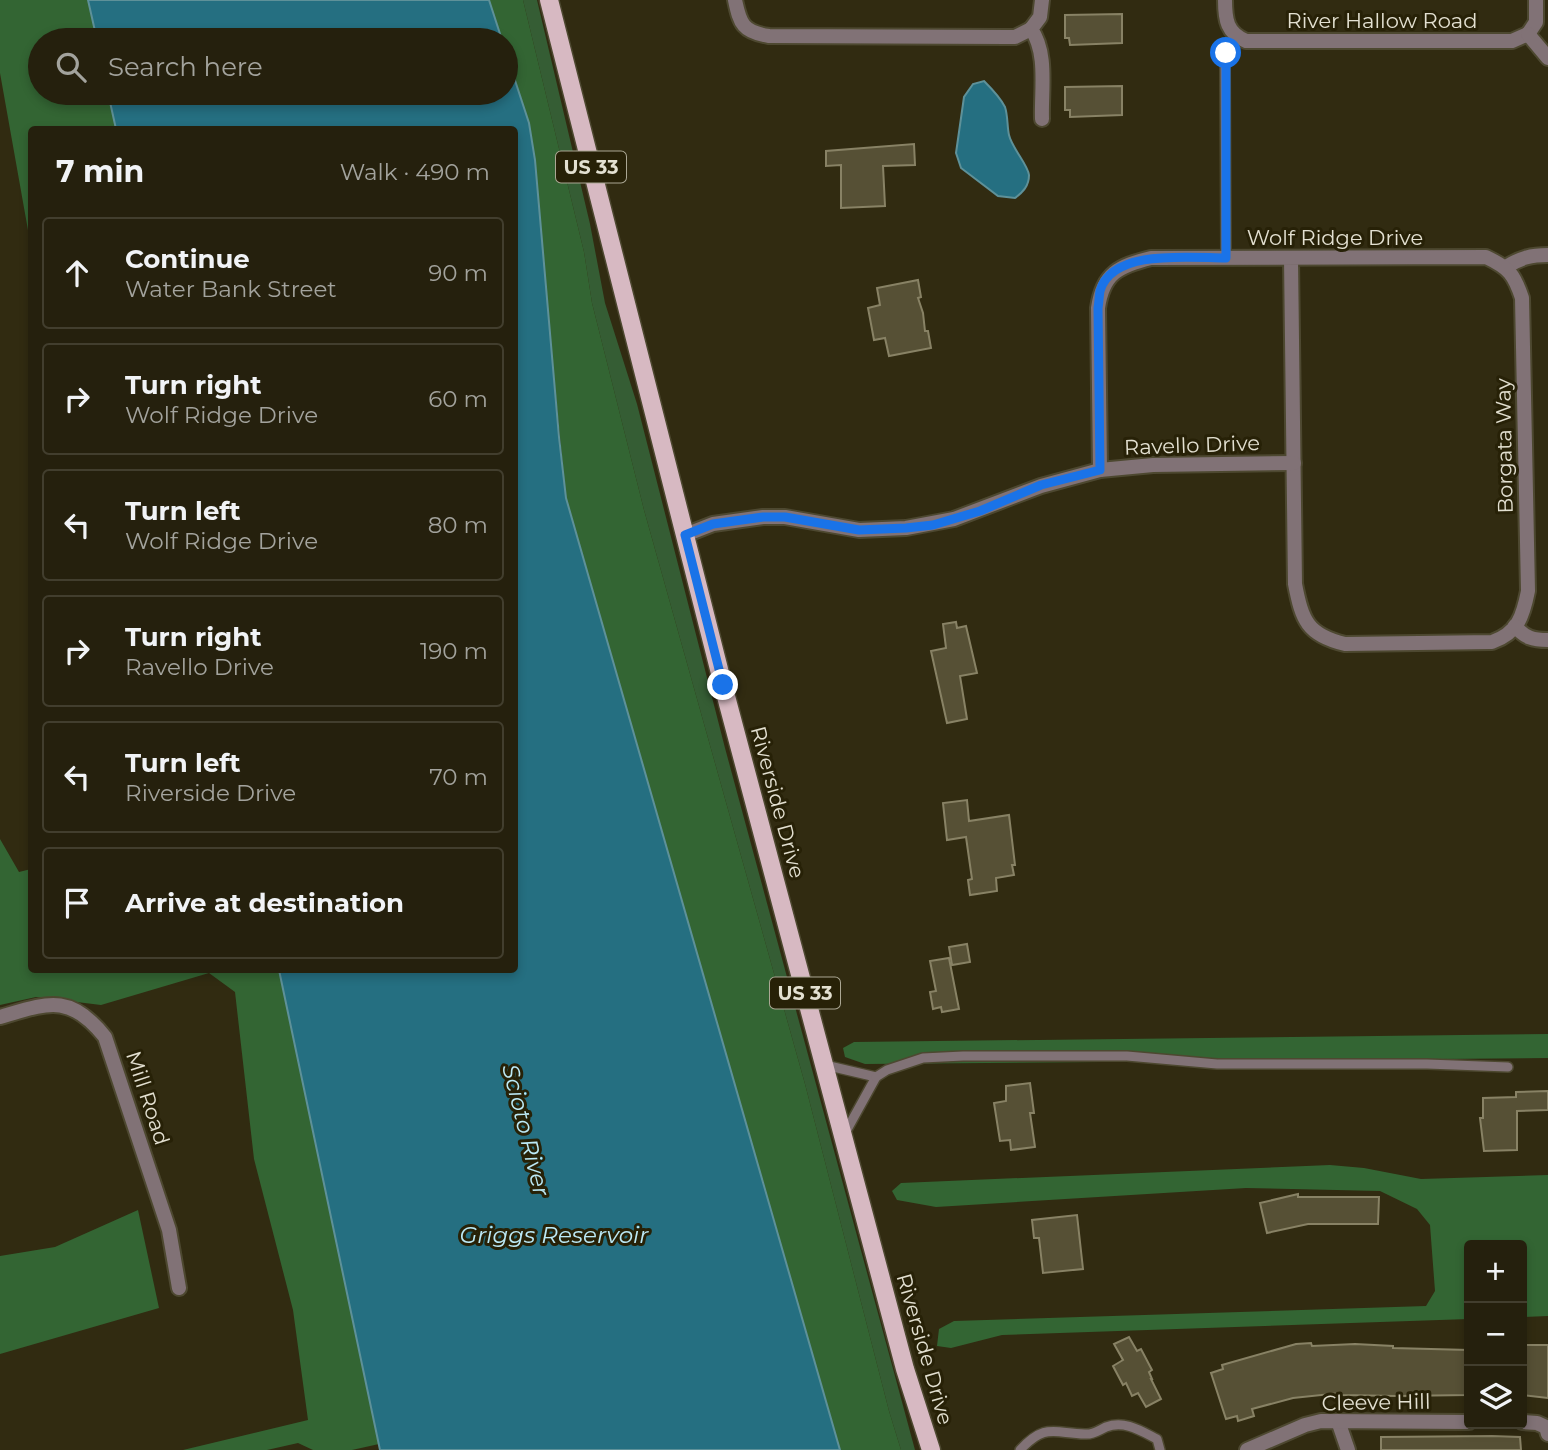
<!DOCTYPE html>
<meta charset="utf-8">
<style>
:root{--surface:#25200d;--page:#2d2816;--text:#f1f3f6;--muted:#a3a39d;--line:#423e2e}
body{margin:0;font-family:Montserrat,sans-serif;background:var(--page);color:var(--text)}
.controls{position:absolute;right:21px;bottom:21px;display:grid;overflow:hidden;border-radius:7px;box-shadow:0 4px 10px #0003}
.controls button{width:63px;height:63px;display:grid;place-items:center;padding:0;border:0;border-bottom:2px solid var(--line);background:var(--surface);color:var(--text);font:35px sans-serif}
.stop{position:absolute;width:21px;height:21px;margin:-16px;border:5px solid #1a73e8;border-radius:50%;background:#fff}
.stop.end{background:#1a73e8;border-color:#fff;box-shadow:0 2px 7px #0008}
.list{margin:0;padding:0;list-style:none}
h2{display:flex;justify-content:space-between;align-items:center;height:91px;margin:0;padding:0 28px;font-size:30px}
h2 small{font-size:23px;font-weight:400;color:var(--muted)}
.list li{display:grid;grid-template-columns:46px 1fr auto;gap:21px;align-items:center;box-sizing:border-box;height:112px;margin:0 14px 14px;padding:0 14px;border:2px solid var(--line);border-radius:7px}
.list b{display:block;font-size:26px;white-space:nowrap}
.list p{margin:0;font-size:23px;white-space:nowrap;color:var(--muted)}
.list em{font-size:23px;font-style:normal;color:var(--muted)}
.icon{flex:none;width:38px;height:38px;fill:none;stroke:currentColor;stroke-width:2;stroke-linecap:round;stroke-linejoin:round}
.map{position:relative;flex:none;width:1548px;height:1450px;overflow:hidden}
.search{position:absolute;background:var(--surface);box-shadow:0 4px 10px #0003;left:28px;top:28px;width:490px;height:77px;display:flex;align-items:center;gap:18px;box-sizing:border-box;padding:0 24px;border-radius:38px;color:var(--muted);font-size:26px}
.panel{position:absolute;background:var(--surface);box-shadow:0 4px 10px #0003;left:28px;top:126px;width:490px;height:847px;border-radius:7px}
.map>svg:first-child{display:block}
</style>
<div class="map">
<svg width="1548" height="1450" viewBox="0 0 1548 1450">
<rect width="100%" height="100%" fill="#312b11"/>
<polygon fill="#355d34" points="523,0 537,0 590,224 605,303 637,404 725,748 915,1450 901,1450 889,1411 805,1084 644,510 592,303 584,252"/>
<g fill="#336533">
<polygon points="0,0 88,0 97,40 40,40 40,93 108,93 116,129 32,130 31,247 0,73"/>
<polygon points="489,0 523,0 584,252 592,303 644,510 805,1084 889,1411 901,1450 840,1450 566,498 529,123 506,53 506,40 502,40"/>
<polygon points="0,839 19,872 31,869 32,970 279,970 379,1444 352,1450 313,1450 298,1443 267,1450 183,1450 308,1420 293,1310 254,1159 235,992 209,973 101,1005 36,997 0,1005"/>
<polygon points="1548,1034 1548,1058 865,1064 845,1057 843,1048 854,1042"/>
<polygon points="1330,1165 1364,1168 1421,1179 1548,1175 1548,1316 1522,1317 1522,1245 1469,1245 1469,1319 1002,1335 951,1348 937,1346 939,1329 954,1321 1426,1306 1435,1291 1430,1225 1417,1209 1380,1191 1246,1188 936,1207 897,1200 892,1191 901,1183"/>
<polygon points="138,1210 159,1308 0,1354 0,1256 55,1247"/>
</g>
<g fill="#256f81" stroke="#5e9199" stroke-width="2">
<polygon points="88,0 489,0 502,40 97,40"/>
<polygon points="506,53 529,123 535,160 559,437 566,498 840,1450 380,1450 279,970 514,970 514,130 116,129 108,93 506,93"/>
<path d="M984 81C992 89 1000 97 1005 107 1008 116 1007 126 1009 135 1012 148 1028 165 1029 175 1029 186 1023 192 1015 198L998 196 961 168 956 153 964 97 973 84Z"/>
</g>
<g fill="#565035" stroke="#888265" stroke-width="2">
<polygon points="1122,14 1122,43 1070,45 1069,38 1065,38 1065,15"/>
<polygon points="1122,86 1122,115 1070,117 1070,110 1065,110 1065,87"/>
<polygon points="914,144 915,165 883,166 885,206 841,208 841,165 826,166 826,151"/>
<polygon points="918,280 921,297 918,298 923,313 925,331 928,331 931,348 889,356 885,338 874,340 868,308 880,305 877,288"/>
<polygon points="956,622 957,628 966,626 977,673 960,676 967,719 947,723 931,651 946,648 943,624"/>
<polygon points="967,800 969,821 1009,815 1015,865 1012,865 1014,875 996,878 997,891 970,895 968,880 972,879 966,837 947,840 943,803"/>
<polygon points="967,944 970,962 952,965 949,947"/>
<polygon points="949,958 959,1009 942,1012 941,1007 933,1009 930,992 936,991 930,961"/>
<polygon points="1030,1083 1034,1113 1030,1113 1035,1147 1011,1150 1010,1140 1000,1141 994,1103 1006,1101 1006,1086"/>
<polygon points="1548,1091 1548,1110 1517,1111 1517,1150 1484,1151 1480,1118 1483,1118 1483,1098 1516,1097 1516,1092"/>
<polygon points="1298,1194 1298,1197 1379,1197 1378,1224 1308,1224 1267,1233 1260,1203"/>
<polygon points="1077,1215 1083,1269 1043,1273 1039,1238 1034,1238 1032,1220"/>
<polygon points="1129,1337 1137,1351 1141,1349 1152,1370 1149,1372 1152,1379 1151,1379 1161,1399 1146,1407 1138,1393 1132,1396 1126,1383 1123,1385 1113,1366 1123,1360 1114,1344"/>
<polygon points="1311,1343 1312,1346 1355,1344 1393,1346 1393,1348 1469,1350 1469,1395 1397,1396 1340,1395 1340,1393 1293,1398 1252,1409 1254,1416 1238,1421 1237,1416 1226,1419 1211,1373 1223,1369 1222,1365 1296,1344"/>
<polygon points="1522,1345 1548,1345 1548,1398 1522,1395"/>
<polygon points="1492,1436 1520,1437 1521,1450 1381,1450 1381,1437"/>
</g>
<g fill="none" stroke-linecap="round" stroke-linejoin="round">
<defs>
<g id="service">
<polyline points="1226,258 1225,61 1229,45 1236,37"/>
<polyline points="825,1065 876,1077 844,1135"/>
<polyline points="876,1077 887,1070 923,1058 963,1056 1127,1056 1217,1064 1427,1064 1508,1067"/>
<path d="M1020 1450C1045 1423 1053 1433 1085 1434 1093 1435 1099 1430 1106 1427 1125 1420 1141 1431 1157 1439L1160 1450"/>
</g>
<g id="minor">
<path d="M735 0C740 24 743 32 769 36L1007 37H1015L1031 29"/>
<path d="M1042 0 1040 17 1031 29C1048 53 1041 90 1042 119"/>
<path d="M1225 0C1225 20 1227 33 1246 41H1512L1528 34"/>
<polyline points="1528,34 1536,22 1536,0"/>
<polyline points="1528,34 1548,58"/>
<path d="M1506 267C1520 258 1531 255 1548 255"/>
<path d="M1100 470 1098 308C1103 273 1119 266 1151 258L1486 257C1509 268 1514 274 1522 298L1528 591C1523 616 1518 633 1492 642L1345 644C1307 635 1302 620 1295 584L1291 258"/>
<polyline points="685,535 713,524 763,517 785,517 859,530 906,528 954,519 1041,486 1100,470 1153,465 1294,463"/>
<path d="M1515 626C1525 638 1533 640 1548 640"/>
<path d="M0 1017C48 1003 70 993 105 1037L169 1230 179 1288"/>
<polyline points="1338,1421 1348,1450"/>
<polyline points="1522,1422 1537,1423 1546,1427 1548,1434"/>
<polyline points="1247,1450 1305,1425 1321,1421 1469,1422"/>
</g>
<polyline id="primary" points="549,0 723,685 905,1369 931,1450"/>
</defs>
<use href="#service" stroke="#4d4830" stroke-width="12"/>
<use href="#minor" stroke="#4d4830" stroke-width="18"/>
<use href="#primary" stroke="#4d4830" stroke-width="21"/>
<use href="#service" stroke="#817276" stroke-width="9"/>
<use href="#minor" stroke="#817276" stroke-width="14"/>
<use href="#primary" stroke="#d7b9c2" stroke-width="18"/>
</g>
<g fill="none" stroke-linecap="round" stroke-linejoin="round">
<path stroke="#1a73e8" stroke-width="9" d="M723 685 685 535 713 524 763 517H785L859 530 906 528 933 525 980 511 1041 485 1100 470 1098 308C1099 303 1099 296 1100 291 1112 248 1192 258 1226 258V53"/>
</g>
<g text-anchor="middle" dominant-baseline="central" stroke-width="6" stroke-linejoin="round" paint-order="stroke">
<g fill="#272107" stroke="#aba794" stroke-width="2">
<rect x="556" y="151.5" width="70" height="31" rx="5"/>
<rect x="770" y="977.5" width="70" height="31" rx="5"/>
</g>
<g font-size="19" font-weight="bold" fill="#e3e0d1">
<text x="591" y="167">US 33</text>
<text x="805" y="993">US 33</text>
</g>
<g font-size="21" fill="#e3e0d1" stroke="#272107">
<text x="1382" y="20">River Hallow Road</text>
<text x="1335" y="237">Wolf Ridge Drive</text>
<text transform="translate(1192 445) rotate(-2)">Ravello Drive</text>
<text transform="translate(1504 446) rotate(-91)">Borgata Way</text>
<text transform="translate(778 802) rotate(75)">Riverside Drive</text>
<text transform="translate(148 1098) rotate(72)">Mill Road</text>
<text transform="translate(925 1349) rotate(74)">Riverside Drive</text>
<text transform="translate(1376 1402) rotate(-1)">Cleeve Hill</text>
</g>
<g font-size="23" font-style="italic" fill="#bceaf7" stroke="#272107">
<text transform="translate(526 1130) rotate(76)">Scioto River</text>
<text x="554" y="1235">Griggs Reservoir</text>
</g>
</g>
</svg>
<div class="controls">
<button>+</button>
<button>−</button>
<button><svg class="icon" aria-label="layers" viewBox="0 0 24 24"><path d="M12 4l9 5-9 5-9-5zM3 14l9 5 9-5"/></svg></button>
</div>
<div class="stop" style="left:1226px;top:53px"></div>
<div class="stop end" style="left:723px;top:685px"></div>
<div class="search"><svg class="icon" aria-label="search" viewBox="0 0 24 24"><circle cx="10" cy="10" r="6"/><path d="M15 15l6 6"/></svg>Search here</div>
<section class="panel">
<h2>7 min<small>Walk · 490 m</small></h2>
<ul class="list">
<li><svg class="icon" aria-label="ahead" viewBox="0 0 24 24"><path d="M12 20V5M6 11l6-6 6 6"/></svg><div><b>Continue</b><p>Water Bank Street</p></div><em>90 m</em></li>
<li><svg class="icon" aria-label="right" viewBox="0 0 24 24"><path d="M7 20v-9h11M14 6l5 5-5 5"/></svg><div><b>Turn right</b><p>Wolf Ridge Drive</p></div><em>60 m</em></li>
<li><svg class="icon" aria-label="left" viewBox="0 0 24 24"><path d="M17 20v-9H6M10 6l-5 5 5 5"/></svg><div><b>Turn left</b><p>Wolf Ridge Drive</p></div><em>80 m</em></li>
<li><svg class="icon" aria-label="right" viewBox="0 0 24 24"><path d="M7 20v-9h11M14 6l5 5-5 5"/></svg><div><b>Turn right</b><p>Ravello Drive</p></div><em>190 m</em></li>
<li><svg class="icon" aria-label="left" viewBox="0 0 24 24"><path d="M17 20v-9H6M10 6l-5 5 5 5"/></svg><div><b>Turn left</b><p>Riverside Drive</p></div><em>70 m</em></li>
<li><svg class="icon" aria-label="arrive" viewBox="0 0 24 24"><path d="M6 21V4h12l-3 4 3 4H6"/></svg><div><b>Arrive at destination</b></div></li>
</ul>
</section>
</div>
